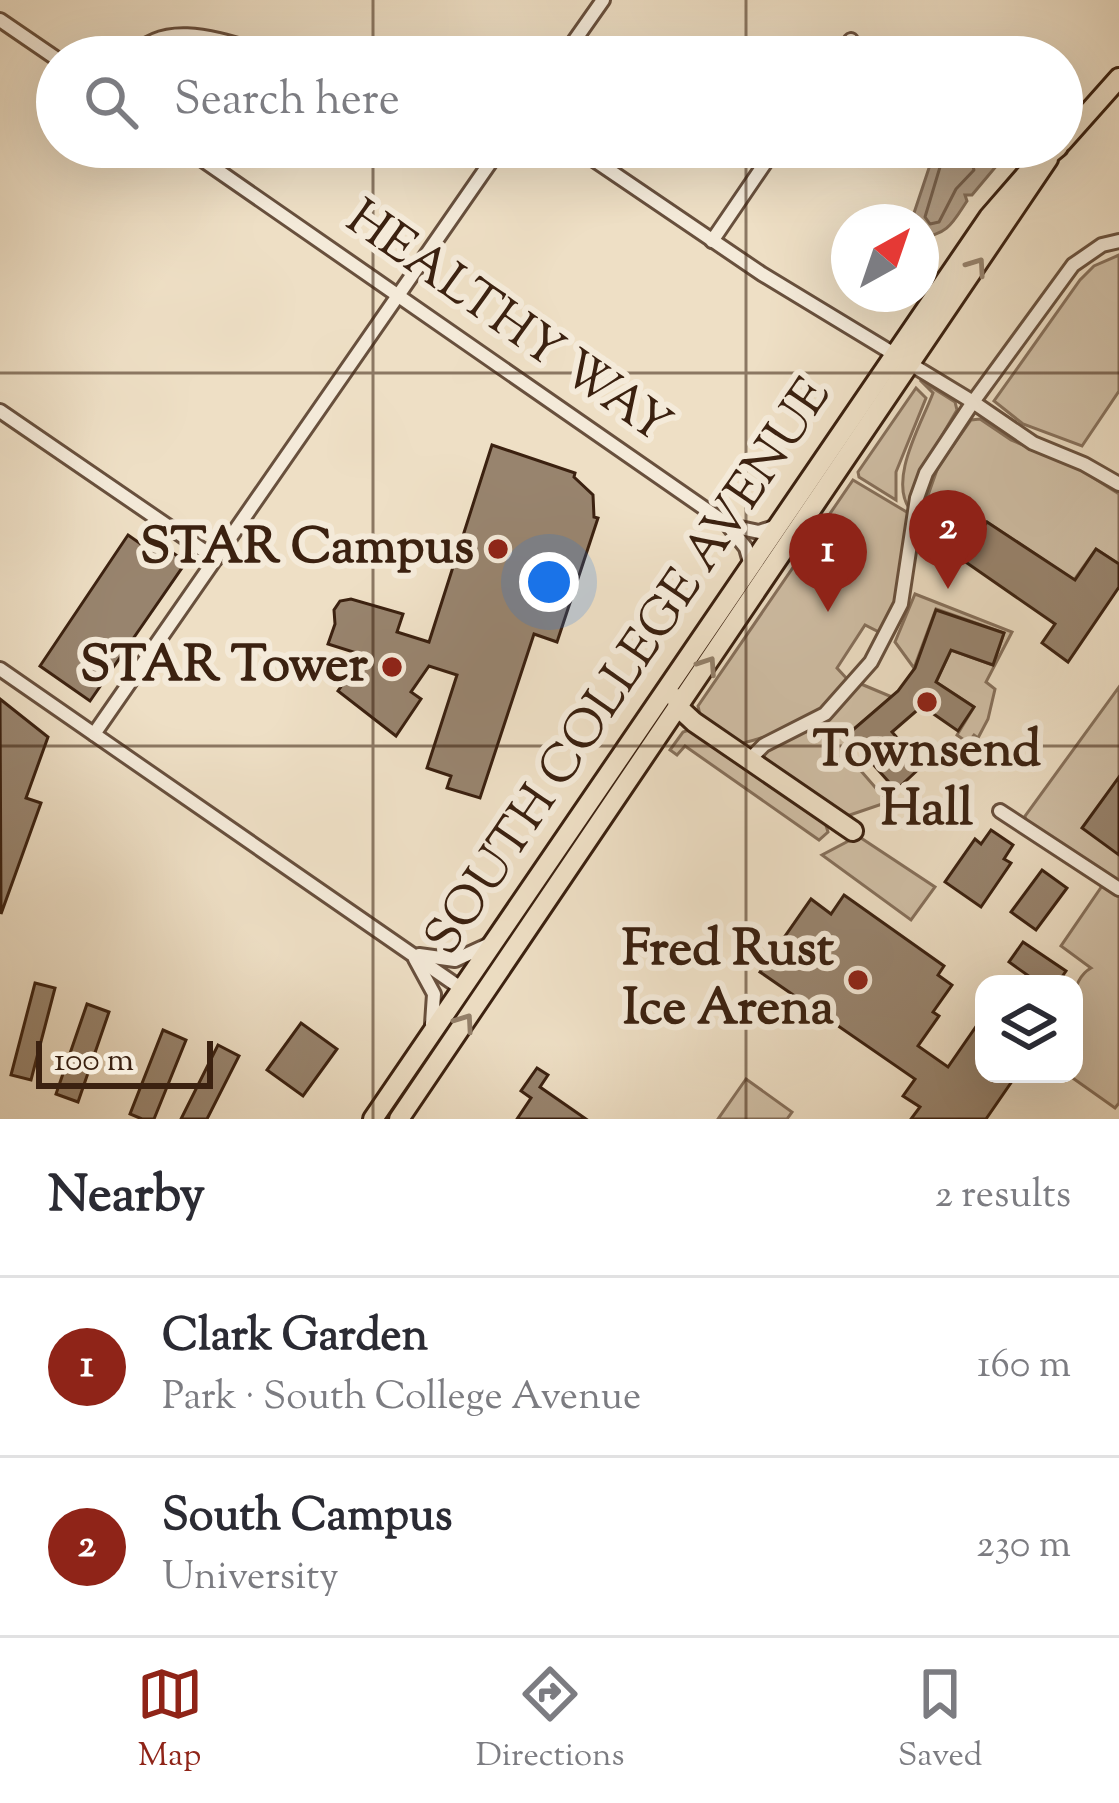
<!DOCTYPE html>
<meta charset="utf-8">
<style>
:root{--surface:#fff;--page:#f7f7f7;--text:#2b2b33;--muted:#7c7c81;--line:#e1e1e2;--accent:#8f2418}
body{margin:0;font-family:"Sorts Mill Goudy",serif;background:var(--page);color:var(--text)}
.controls{position:absolute;right:36px;bottom:36px;display:grid;overflow:hidden;border-radius:24px;box-shadow:0 12px 48px #0002}
.controls button{width:108px;height:108px;display:grid;place-items:center;padding:0;border:0;border-bottom:3px solid var(--line);background:var(--surface);color:var(--text);font:60px sans-serif}
.compass{position:absolute;left:831px;top:204px;width:108px;height:108px;border-radius:50%;background:var(--surface);box-shadow:0 12px 48px #0002;rotate:40deg}
.scale{position:absolute;left:36px;bottom:30px;width:177px;box-sizing:border-box;padding-left:12px;border:6px solid #3b2110;border-top:0;font-size:33px;line-height:42px;white-space:nowrap;color:#3b2110;-webkit-text-stroke:9px #f4ead9;paint-order:stroke}
.you{position:absolute;left:549px;top:582px;width:42px;height:42px;margin:-30px;border:9px solid #fff;border-radius:50%;background:#1a73e8;box-shadow:0 0 0 18px #1a73e833}
.badge{display:grid;place-items:center;width:78px;height:78px;border-radius:50%;background:var(--accent);color:#fff;font-size:39px;font-weight:700}
.pin{position:absolute;translate:-50% -99px;filter:drop-shadow(0 3px 6px #0008)}
.pin::after{content:'';position:absolute;top:63px;width:42px;height:36px;background:inherit;clip-path:polygon(0 0,100% 0,50% 100%)}
.list{margin:0;padding:0;list-style:none}
h2{display:flex;justify-content:space-between;align-items:center;height:156px;margin:0;padding:0 48px;font-size:51px}
h2 small{font-size:39px;font-weight:400;color:var(--muted)}
.list li{display:grid;grid-template-columns:78px 1fr auto;gap:36px;align-items:center;box-sizing:border-box;height:180px;padding:0 48px;border-top:3px solid var(--line)}
.list b{display:block;font-size:45px;white-space:nowrap}
.list p{margin:0;font-size:39px;white-space:nowrap;color:var(--muted)}
.list em{font-size:39px;font-style:normal;color:var(--muted)}
.icon{flex:none;width:66px;height:66px;fill:none;stroke:currentColor;stroke-width:2;stroke-linecap:round;stroke-linejoin:round}
.map{position:relative;flex:none;width:1119px;height:1119px;overflow:hidden}
.search{position:absolute;background:var(--surface);box-shadow:0 12px 48px #0002;left:36px;right:36px;top:36px;height:132px;display:flex;align-items:center;gap:30px;box-sizing:border-box;padding:0 42px;border-radius:66px;color:var(--muted);font-size:45px}
.sheet{height:516px;background:var(--surface)}
nav{display:flex;justify-content:space-around;align-items:center;box-sizing:border-box;height:168px;border-top:3px solid var(--line);background:var(--surface);font-size:33px;color:var(--muted)}
nav a{display:grid;justify-items:center;gap:6px}
nav .on{color:var(--accent)}
.map>svg:first-child{display:block}
</style>
<div class="map">
<svg width="1119" height="1119" viewBox="0 0 1119 1119">
<rect width="100%" height="100%" fill="#eedfc5"/>
<filter id="stains"><feTurbulence type="fractalNoise" baseFrequency=".00167" numOctaves="4"/><feColorMatrix values="0 0 0 0 .2 0 0 0 0 .09 0 0 0 0 .02 0 0 0 .5 -.17"/></filter>
<radialGradient id="worn" r=".72"><stop offset=".6" stop-color="#630" stop-opacity="0"/><stop offset="1" stop-color="#630" stop-opacity=".3"/></radialGradient>
<g fill="#d0bfa6" stroke="#86705b" stroke-width="3">
<polygon points="1119,255 1119,391 1082,446 1023,424 994,401 1080,280 1094,266"/>
<path d="M920 380 955 402 957 410 924 466 911 511C887 481 921 425 933 393Z"/>
<polygon points="916,388 926,398 896,472 896,500 859,477 858,472"/>
<polygon points="980,419 1011,440 1078,468 1119,494 1119,564 1096,549 1074,580 987,522 962,542 921,515 938,467 971,420"/>
<path d="M853 480 910 514 897 602 884 630 879 632 865 625 837 668 849 681C821 717 782 734 739 744L701 719 698 706Z"/>
<polygon points="915,594 1012,632 986,682 995,689 988,719 978,738 974,735 968,743 957,735 974,707 936,682 951,650 993,665 1004,633 936,609 914,668 895,642"/>
<polygon points="861,684 892,697 847,735 857,747 848,756 888,802 844,817 765,762 764,755 773,745 826,719"/>
<polygon points="1119,687 1119,881 1026,822 1025,816"/>
<polygon points="695,728 824,819 828,832 819,840 685,746 677,755 670,750 683,732"/>
<polygon points="858,836 935,887 911,920 822,855"/>
<path d="M1102 886 1119 897V1103L1115 1108 1067 1074H1074C1074 1043 1062 984 1091 968L1061 946Z"/>
<polygon points="746,1079 792,1112 787,1119 718,1119"/>
</g>
<path fill="#b19e87" stroke="#826c57" stroke-width="3" d="M936 147H975L998 159V164L972 195H965L967 201C953 222 948 235 921 237V222H911Z"/>
<g fill="none" stroke-linecap="round" stroke-linejoin="round">
<polyline stroke="#76604c" stroke-width="3" points="946,147 925,217 930,224 939,222 956,189 974,170 967,147"/>
</g>
<g fill="#98846e" stroke="#3b2110" stroke-width="3">
<polygon points="492,445 575,473 574,477 593,495 594,517 598,518 557,642 534,634 480,798 447,788 451,776 427,768 457,675 429,666 411,692 421,699 396,736 338,691 363,655 328,644 335,624 334,610 340,601 351,599 403,614 397,632 429,642"/>
<polygon points="987,522 1075,580 1096,549 1119,564 1119,587 1068,662 1042,643 1055,624 954,554 968,535 976,529 980,532"/>
<polygon points="128,535 148,549 155,540 186,562 90,701 40,666"/>
<polygon points="936,610 1004,633 993,665 951,650 936,682 974,707 958,731 922,706 892,732 922,766 896,790 847,735 898,691 915,668"/>
<polygon points="0,699 48,737 26,798 41,803 1,914"/>
<polygon points="1119,777 1119,855 1082,828"/>
<polygon points="991,830 1013,845 1004,859 1011,863 981,907 945,882 975,839 981,844"/>
<polygon points="1042,870 1067,888 1036,930 1011,912"/>
<polygon points="844,895 944,966 938,975 952,985 933,1012 939,1016 918,1046 948,1067 984,1015 984,1074 1017,1074 986,1119 911,1119 920,1107 903,1096 915,1079 760,972 811,899 831,914"/>
<polygon points="1023,942 1066,971 1057,984 1040,984 1009,962"/>
<polygon points="35,983 55,988 31,1080 11,1075"/>
<polygon points="87,1004 109,1012 78,1102 56,1094"/>
<polygon points="301,1023 337,1049 303,1096 267,1070"/>
<polygon points="163,1030 186,1040 154,1119 142,1119 130,1114"/>
<polygon points="218,1045 239,1056 207,1119 181,1119"/>
<polygon points="537,1068 548,1075 540,1087 586,1119 517,1119 531,1098 521,1091"/>
</g>
<g fill="none" stroke-linecap="round" stroke-linejoin="round">
<defs>
<g id="minor">
<polyline points="0,20 57,59"/>
<path d="M132 57C169 14 233 46 280 57"/>
<polyline points="563,57 603,0"/>
<polyline points="839,57 851,40"/>
<polyline points="184,147 727,524 746,548 751,566"/>
<polyline points="575,147 762,274 973,402 1073,265 1102,245 1119,241"/>
<polyline points="712,241 776,147"/>
<polyline points="0,411 216,559"/>
<polyline points="731,526 759,532 774,527"/>
<polyline points="0,669 462,989"/>
<polyline points="94,734 501,147"/>
<polyline points="749,760 764,745 825,714 871,662 901,604 917,498 926,473 973,402 1033,443 1084,464 1119,484"/>
<polyline points="1000,811 1119,889"/>
<polyline points="419,955 455,960 490,944"/>
<polyline points="415,959 434,994 432,1024"/>
</g>
<g id="primary">
<polyline points="1062,142 1119,78"/>
<polyline points="676,698 679,708 694,722 853,831"/>
<polyline points="373,1119 989,217 1029,171 1058,147"/>
<polyline points="399,1119 1048,159"/>
</g>
</defs>
<use href="#minor" stroke="#68503d" stroke-width="18"/>
<use href="#primary" stroke="#3b2110" stroke-width="24"/>
<use href="#minor" stroke="#f4ead9" stroke-width="12"/>
<use href="#primary" stroke="#eedfc5" stroke-width="18"/>
</g>
<defs><path id="oneway-chevron" d="M-2-3.5L2.5 0L-2 3.5" fill="none" stroke-width="1.6" stroke-linecap="round" stroke-linejoin="round" transform="scale(3)"/></defs>
<g stroke="#94806a">
<use href="#oneway-chevron" transform="translate(977 266) rotate(-55)"/>
<use href="#oneway-chevron" transform="translate(708 665) rotate(-56)"/>
<use href="#oneway-chevron" transform="translate(465 1022) rotate(-55)"/>
</g>
<path fill="none" stroke="#3b2110" stroke-width="3" stroke-opacity="0.55" d="M373 0V57M746 0V57M373 147V1119M746 147V1119M0 373H1119M0 746H1119"/>
<g fill="#8f2418" stroke="#f4ead9" stroke-width="4.5">
<circle cx="498" cy="549" r="12"/>
<circle cx="392" cy="667" r="12"/>
<circle cx="927" cy="702" r="12"/>
<circle cx="858" cy="980" r="12"/>
</g>
<g text-anchor="middle" dominant-baseline="central" stroke-width="12" stroke-linejoin="round" paint-order="stroke">
<g font-size="51" fill="#3b2110" stroke="#f4ead9">
<text transform="translate(507 324) rotate(35)">HEALTHY WAY</text>
<text transform="translate(630 668) rotate(-56)">SOUTH COLLEGE AVENUE</text>
</g>
<g font-size="51" font-weight="bold" fill="#3b2110" stroke="#f4ead9" text-anchor="end">
<text x="474" y="549">STAR Campus</text>
<text x="368" y="667">STAR Tower</text>
<text x="927" y="752" text-anchor="middle">Townsend<tspan x="927" dy="59">Hall</tspan></text>
<text x="834" y="951">Fred Rust<tspan x="834" dy="59">Ice Arena</tspan></text>
</g>
</g>
<rect width="100%" height="100%" filter="url(#stains)"/>
<rect width="100%" height="100%" fill="url(#worn)"/>
</svg>
<div class="controls">
<button><svg class="icon" aria-label="layers" viewBox="0 0 24 24"><path d="M12 4l9 5-9 5-9-5zM3 14l9 5 9-5"/></svg></button>
</div>
<svg class="compass" viewBox="-18 -18 36 36"><path d="M0-13l5 13h-10z" fill="#e53935"/><path d="M0 13l5-13h-10z" fill="#7c7c81"/></svg>
<div class="scale">100 m</div>
<div class="you"></div>
<div class="pin badge" style="left:828px;top:612px">1</div>
<div class="pin badge" style="left:948px;top:589px">2</div>
<div class="search"><svg class="icon" aria-label="search" viewBox="0 0 24 24"><circle cx="10" cy="10" r="6"/><path d="M15 15l6 6"/></svg>Search here</div>
</div>
<section class="sheet">
<h2>Nearby<small>2 results</small></h2>
<ul class="list">
<li><span class="badge">1</span><div><b>Clark Garden</b><p>Park · South College Avenue</p></div><em>160 m</em></li>
<li><span class="badge">2</span><div><b>South Campus</b><p>University</p></div><em>230 m</em></li>
</ul>
</section>
<nav>
<a class="on"><svg class="icon" aria-label="map" viewBox="0 0 24 24"><path d="M3 6l6-2 6 2 6-2v14l-6 2-6-2-6 2zM9 4v14M15 6v14"/></svg>Map</a>
<a><svg class="icon" aria-label="directions" viewBox="0 0 24 24"><path d="M12 3l9 9-9 9-9-9zM9 14v-3h6M13 9l2 2-2 2"/></svg>Directions</a>
<a><svg class="icon" aria-label="saved" viewBox="0 0 24 24"><path d="M7 4h10v16l-5-4-5 4z"/></svg>Saved</a>
</nav>
